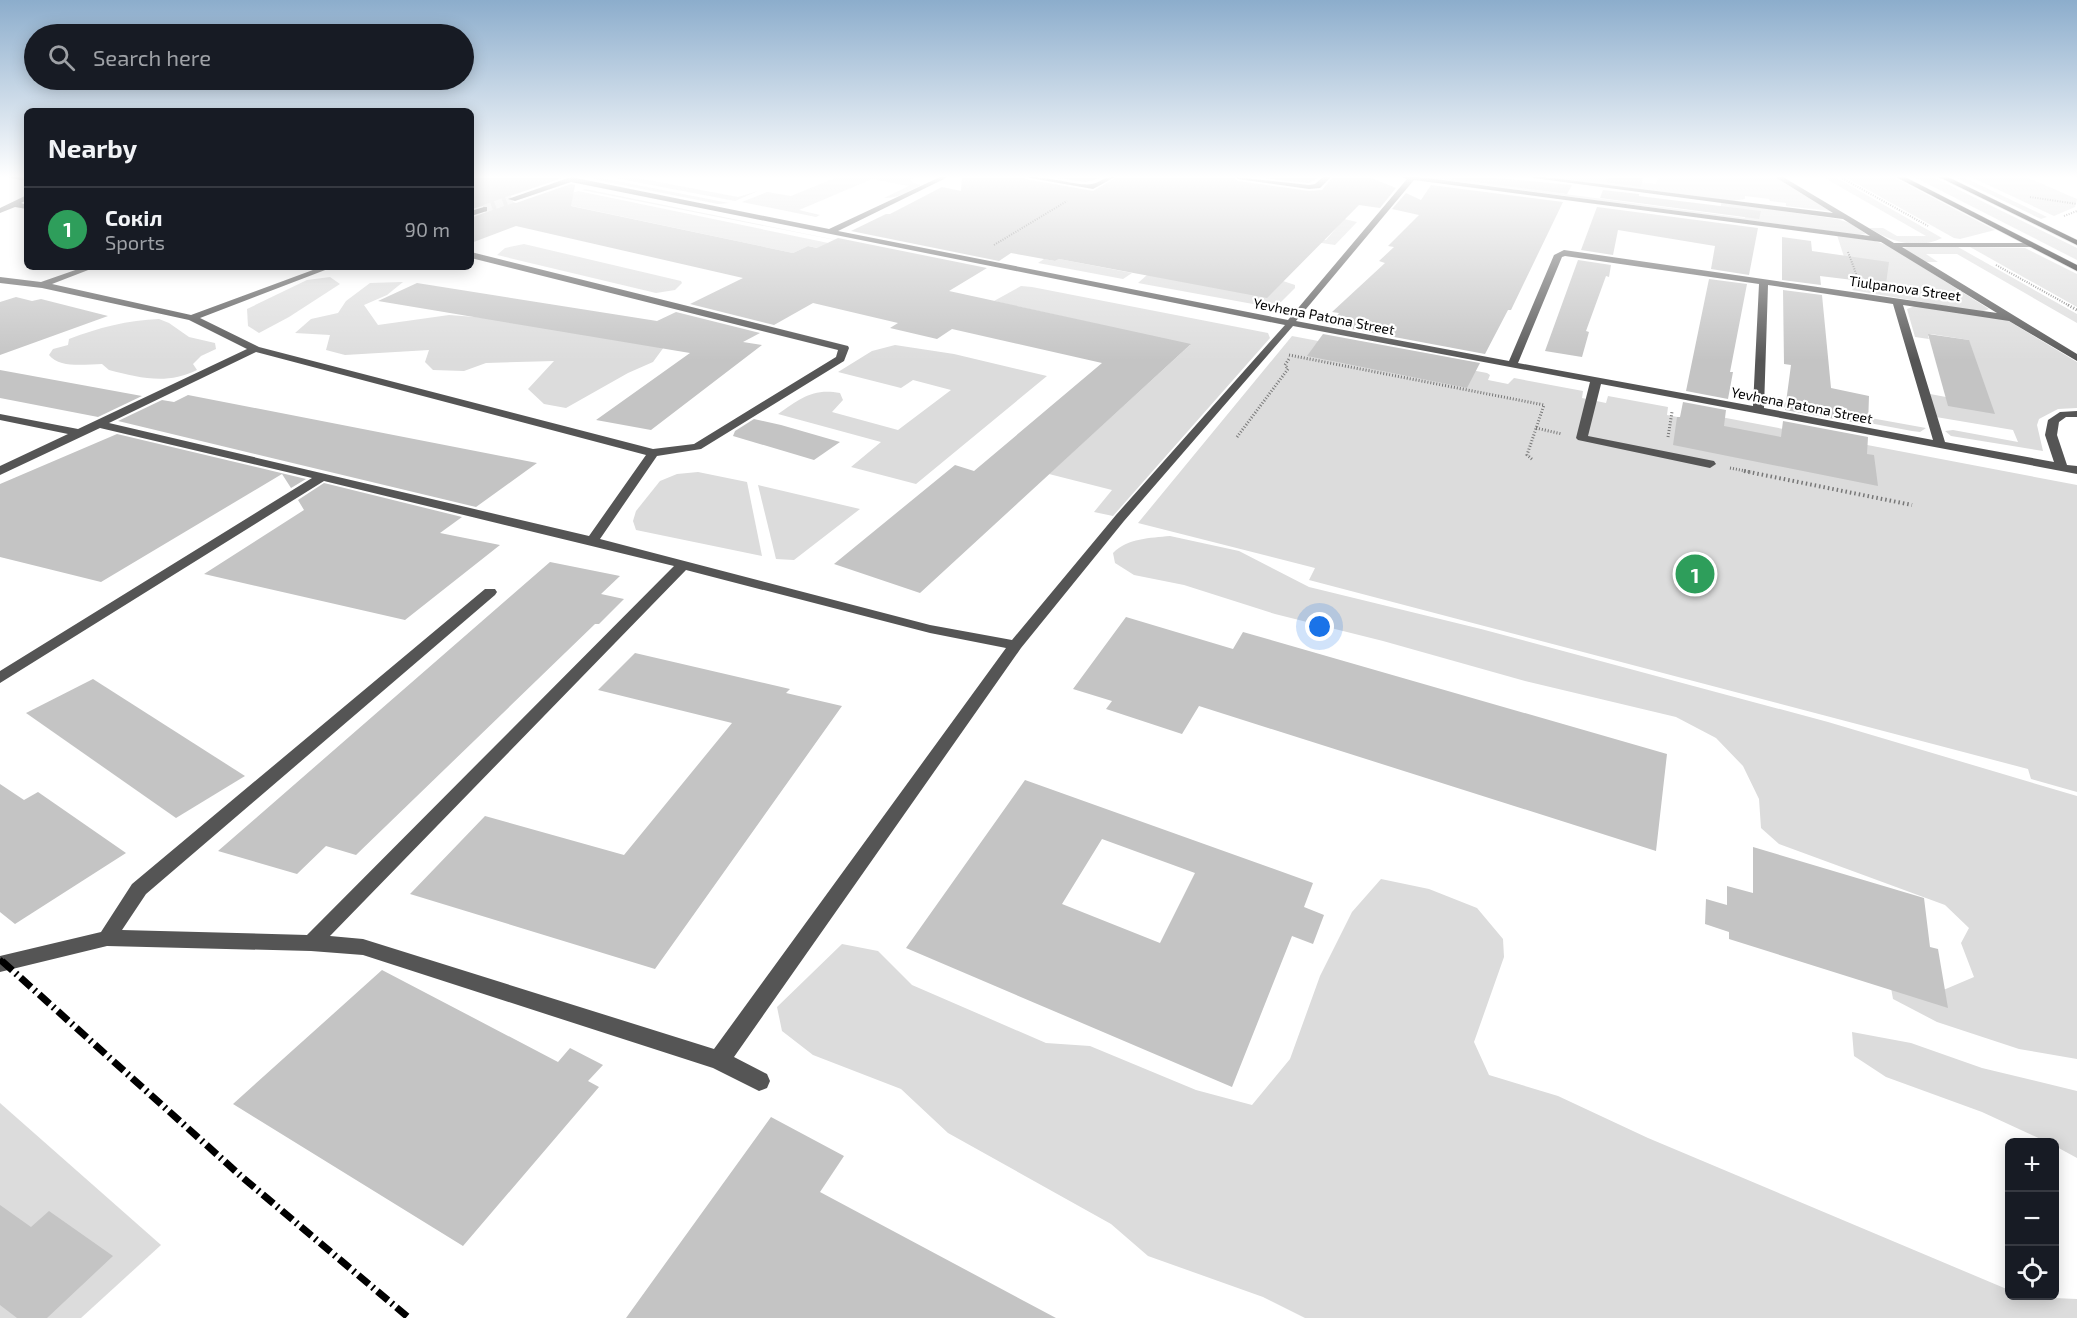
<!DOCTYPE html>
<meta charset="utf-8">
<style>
:root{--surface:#171b24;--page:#20242c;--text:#f1f3f6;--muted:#9ea1a6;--line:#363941;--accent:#1a73e8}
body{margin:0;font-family:"Exo 2",sans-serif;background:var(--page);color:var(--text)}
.controls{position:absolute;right:18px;bottom:18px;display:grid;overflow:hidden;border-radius:9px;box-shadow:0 3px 15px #0003}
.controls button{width:54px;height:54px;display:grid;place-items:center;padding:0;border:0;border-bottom:2px solid var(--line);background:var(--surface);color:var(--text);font:30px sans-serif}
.you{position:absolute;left:1320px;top:627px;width:21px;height:21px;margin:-15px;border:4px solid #fff;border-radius:50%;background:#1a73e8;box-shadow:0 0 0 9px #1a73e833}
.badge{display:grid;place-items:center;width:39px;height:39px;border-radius:50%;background:var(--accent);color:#fff;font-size:20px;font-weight:700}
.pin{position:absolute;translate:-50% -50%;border:3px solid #fff;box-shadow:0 2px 6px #0006}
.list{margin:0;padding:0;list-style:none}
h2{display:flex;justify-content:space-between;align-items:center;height:78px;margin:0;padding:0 24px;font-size:26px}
h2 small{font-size:20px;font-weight:400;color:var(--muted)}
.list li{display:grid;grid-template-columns:39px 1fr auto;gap:18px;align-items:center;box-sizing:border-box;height:84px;padding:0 24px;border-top:2px solid var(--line)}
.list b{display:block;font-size:22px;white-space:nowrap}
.list p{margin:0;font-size:20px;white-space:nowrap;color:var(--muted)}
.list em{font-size:20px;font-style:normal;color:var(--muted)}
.icon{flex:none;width:33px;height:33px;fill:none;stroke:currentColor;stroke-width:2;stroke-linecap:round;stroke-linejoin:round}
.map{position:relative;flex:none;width:2077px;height:1318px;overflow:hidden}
.search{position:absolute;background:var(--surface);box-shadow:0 3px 15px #0003;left:24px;top:24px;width:450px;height:66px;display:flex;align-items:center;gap:15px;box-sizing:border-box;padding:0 21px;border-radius:33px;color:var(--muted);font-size:22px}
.panel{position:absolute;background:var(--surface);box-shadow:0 3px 15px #0003;left:24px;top:108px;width:450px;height:162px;border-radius:9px}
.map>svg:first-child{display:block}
</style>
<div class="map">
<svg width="2077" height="1318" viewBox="0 0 2077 1318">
<rect width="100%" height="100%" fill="#fff"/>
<g fill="#dcdcdc">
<polygon points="596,177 729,203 718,204 592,179"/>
<polygon points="610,177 632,177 738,197 758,191 735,201"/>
<path d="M833 177H914L911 180 913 183 921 185C909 191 897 199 884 198L909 186 872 179 799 210 820 215 816 217 742 202 767 192 791 196 835 178Z"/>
<polygon points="1422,177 1437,177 1745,218 1745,210 1721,207 1721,202 1736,204 1837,219 1850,223 1866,234 1859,235"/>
<polygon points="1536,177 1593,177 1656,184 1658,177 1775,177 1830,211 1786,206 1786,203 1770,201 1769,199 1745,196 1745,199 1732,201"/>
<path d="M1823 177H1835L1942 238C1918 250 1891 242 1869 228H1883L1897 236H1926Z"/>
<polygon points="1845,177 1893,177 1995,230 1960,239 1954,238"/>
<polygon points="1914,177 1933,177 2077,248 2077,260"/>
<polygon points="1954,177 1963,177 2047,217 2041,219"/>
<polygon points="1971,177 2026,177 2077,199 2075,207 2054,216"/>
<polygon points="585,189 876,248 582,190"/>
<polygon points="578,191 867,251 889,263 808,246 793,253 549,201"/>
<polygon points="1344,219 1357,222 1335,245 1296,239 1299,235 1326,240"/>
<polygon points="1837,235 1875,241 1889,246 1989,309 1981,312 1852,290 1854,288"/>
<polygon points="524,244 681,281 682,283 675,290 656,293 497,255 505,248"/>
<polygon points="1908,247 1958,247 2077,314 2077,323 1957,254 1926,254 1938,262 1924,262 1903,248"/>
<polygon points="1970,247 2025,248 2077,274 2077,307"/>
<polygon points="1044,259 1055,261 1059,259 1132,273 1123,279 1038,263"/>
<polygon points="1147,275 1283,281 1295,285 1295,288 1281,302 1264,306 1138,283"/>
<polygon points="330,277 340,284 289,317 259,333 248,326 247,309 307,280"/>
<polygon points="403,282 387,295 364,305 378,325 449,315 526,321 664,347 653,362 628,373 566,408 544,404 528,389 554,361 486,363 464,371 433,370 425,362 429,350 345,355 326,350 330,335 295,333 311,319 338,313 346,301 370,283"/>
<polygon points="1021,286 1032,287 1268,333 1270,338 1113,516 1094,512 1112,490 1049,474 1190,345 994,301"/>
<polygon points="1915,306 2007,320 2077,362 2077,408 2058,409 2039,419 2037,425 2043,451 1951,436 1945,431 1953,430 2018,442 2013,430 1936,417 1930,394 1946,397 1969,340 1931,334 1928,336 1929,339 1915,337 1907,309"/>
<path d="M159 319 169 323 189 337 215 343 216 349 201 356 193 364 197 370C167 385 140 378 109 370L102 364C87 364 60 369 49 355L53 349 68 345 69 339C97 328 129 320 159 319Z"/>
<polygon points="1292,336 1487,373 1490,375 1488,380 1508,384 1514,378 1583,391 1582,398 1606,403 1608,396 1668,407 1667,415 1683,418 1684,410 2077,485 2077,792 2031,779 2028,769 1309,580 1315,568 1138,523"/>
<path d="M895 345 954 354 1047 376 916 484 851 467 881 442 778 414C800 399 812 388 840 393L843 400 832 412 898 430 951 390 913 380 901 388 838 372 872 351Z"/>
<polygon points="1766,399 1926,428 1920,432 1912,431 1778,406"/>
<polygon points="698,472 747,482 762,556 636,530 633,521 636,511 660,481 677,474"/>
<polygon points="758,485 860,509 794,560 776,559"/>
<path d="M1170 536 1239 551 1309 587 1481 629 1828 722 2077 796V1059L2019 1049 1937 1022 1893 999 1890 982 1941 991 1974 977 1961 943 1969 928 1945 905 1779 844 1761 828 1759 799 1743 766 1716 738 1676 717 1525 681 1383 641 1275 614 1184 585 1134 575 1115 563 1113 553C1128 538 1150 538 1170 536Z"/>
<polygon points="1381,879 1429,889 1477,908 1503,939 1504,957 1474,1042 1489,1075 1558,1096 1648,1138 2009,1290 2010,1296 2077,1299 2077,1318 1305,1318 1263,1297 1148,1256 1111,1224 948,1133 901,1089 813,1055 782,1031 777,1007 842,944 878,951 912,985 1046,1043 1090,1046 1196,1090 1252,1105 1290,1059 1320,976 1352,912"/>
<polygon points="1852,1032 1911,1043 1982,1068 2077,1091 2077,1158 2055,1146 2054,1142 2047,1142 1982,1112 1886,1077 1854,1056"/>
<polygon points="0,1103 161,1245 81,1318 0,1318"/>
</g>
<g fill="#c4c4c4" fill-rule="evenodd">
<polygon points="471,177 565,177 507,197 506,200 516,203 571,184 575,185 571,206 793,253 808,246 817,248 838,238 987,268 949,291 1191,344 920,593 834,564 955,465 974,471 1102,363 952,329 937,339 890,328 898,323 813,303 774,325 690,304 743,278 516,226 471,243 471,218 489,211 487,205 471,209"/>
<polygon points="962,177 1023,177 1025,179 1093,191 1117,177 1233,177 1238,181 1309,191 1322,190 1333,177 1369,177 1396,188 1380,208 1359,205 1267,298 1059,259 1055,261 1011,253 999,261 851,231 886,214 890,214 942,187 961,191"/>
<polygon points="1050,177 1104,177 1086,182"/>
<polygon points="1252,177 1320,177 1309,183"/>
<polygon points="1437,177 1486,177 1572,185 1567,194"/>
<polygon points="1608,177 1643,177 1641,187 1606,182"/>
<polygon points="1431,185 1563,202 1511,310 1508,310 1485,354 1330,325 1339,313 1332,312 1385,263 1379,261 1394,247 1388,246 1419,215 1392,209 1406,193 1421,200"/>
<polygon points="1603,190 1639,194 1639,196 1761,211 1759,219 1600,198"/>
<polygon points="1597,207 1758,228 1749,275 1711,269 1715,246 1618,230 1613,255 1581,250"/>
<polygon points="1782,237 1811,241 1812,251 1889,262 1886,284 1820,276 1821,285 1782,280"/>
<polygon points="1578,260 1611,265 1609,277 1606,276 1586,331 1589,332 1582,357 1545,351"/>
<polygon points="1709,279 1747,284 1730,372 1733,372 1728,399 1686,391"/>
<polygon points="417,283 657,321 676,312 760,333 743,342 762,345 651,430 596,420 690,353 378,301"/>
<polygon points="1783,290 1822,295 1831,388 1869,396 1868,425 1785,410 1791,365 1784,364"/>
<polygon points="16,297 32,301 41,299 108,316 0,355 0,302"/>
<polygon points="1323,334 1480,363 1467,388 1307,356"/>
<polygon points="1928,334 1969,340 1995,414 1948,406"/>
<polygon points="0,370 142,396 98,417 0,398"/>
<polygon points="188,395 537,463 476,507 118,421 162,400 174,402"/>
<polygon points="1683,402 1726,410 1724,426 1781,437 1783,421 1868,437 1867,454 1874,455 1878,486 1673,445 1677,417 1680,417"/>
<polygon points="754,419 781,425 840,442 814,460 733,436 735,431"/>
<polygon points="117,434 306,479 291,488 282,474 101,582 0,557 0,484"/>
<polygon points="324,483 462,517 440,533 500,545 405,620 204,574 304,510 298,500"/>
<polygon points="550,562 620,576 601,594 624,599 599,624 595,624 356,855 326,846 297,874 218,851"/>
<polygon points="1126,617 1233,649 1243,632 1667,754 1656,851 1199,706 1182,734 1106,709 1112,701 1073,689"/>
<polygon points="635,653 790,689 786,693 842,706 655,969 410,894 485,816 624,855 732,723 598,690"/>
<polygon points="93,679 245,776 176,818 26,713"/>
<path d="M1025 780 1313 883 1304 907 1324 915 1313 944 1292 936 1232 1087 906 948ZM1102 839 1195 873 1160 943 1062 904Z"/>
<polygon points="0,784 24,800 38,792 126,853 15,924 0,912"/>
<polygon points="1753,847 1924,898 1930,947 1938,949 1948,1008 1729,939 1729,932 1705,924 1706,899 1727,905 1727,886 1753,893"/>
<polygon points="382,970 558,1062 570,1048 603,1065 588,1081 599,1087 463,1246 233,1104"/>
<polygon points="771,1117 844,1156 820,1192 1056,1318 626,1318"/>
<polygon points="0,1205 31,1227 49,1211 113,1256 47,1318 17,1318 0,1305"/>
</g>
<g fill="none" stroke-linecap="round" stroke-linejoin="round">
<polyline stroke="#d9d9d9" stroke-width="8" stroke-dasharray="8 4" stroke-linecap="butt" points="484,209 512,199"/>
<defs>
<g id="major">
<polygon points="1896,177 1905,177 2077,265 2077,271"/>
<polygon points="1939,177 1948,177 2077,240 2077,245"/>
</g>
</defs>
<use href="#major" stroke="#dbdbdb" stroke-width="1"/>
<g stroke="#777" stroke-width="2" stroke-dasharray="1 1.5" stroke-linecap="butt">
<polyline points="1840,177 1928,226"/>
<polyline points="2030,197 2077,204"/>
<polyline points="2064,216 2077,211"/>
<polyline points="994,245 1067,201"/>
<polyline points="1848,252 1857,276"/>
<polyline points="1996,265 2070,306"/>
</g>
<g stroke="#777" stroke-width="3" stroke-dasharray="1 2" stroke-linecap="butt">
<polyline points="2068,305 2077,310"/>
<polyline points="1289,355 1544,405 1527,455 1533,460"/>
<polyline points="1536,428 1562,434"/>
<polyline points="1237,437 1288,369 1285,365 1289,359"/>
<polyline points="1668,437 1672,412"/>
<polyline points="1730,468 1751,472"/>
</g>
<polyline stroke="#777" stroke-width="4" stroke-dasharray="1.5 3" stroke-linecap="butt" points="1744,471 1912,505"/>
<g fill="#555" fill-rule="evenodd">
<polygon points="6,177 27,177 27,181"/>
<path d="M571 177 829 229 940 177H948L838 231 1288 320 1407 179 1402 177H1419L1870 236 1843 219 1526 177H1544L1833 213 1775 177H1783L1894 243H2034V247H1902L2077 354V361L2009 321 1903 305 1945 442 2054 462 2045 435 2048 420 2060 412 2077 411V417H2066L2059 422 2057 435 2067 465 2077 466V474L1601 384 1588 436 1714 461 1716 464 1710 468 1578 440 1576 438 1590 382 1293 326 1124 521 1021 648 734 1057 767 1074 770 1081 767 1088 759 1091 713 1068 363 955 311 951 107 946 0 972V956L101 932 132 884 485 589H495L497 592 495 595 146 894 122 930 307 935 674 566 324 481 0 683V671L312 478 100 428 0 475V466L68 434 0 420V414L78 429 247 349 189 320 42 288 0 283V277L41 282 84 267H96L52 284 191 315 321 267H333L200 318 259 347 653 449 694 444 836 357 838 350 471 258V252L848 346 849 348 844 361 701 449 657 456 600 539 930 625 1012 640 1116 515 1285 325 571 182 515 201 508 199ZM1414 180 1881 242 1997 313 1564 250 1554 255 1509 361 1296 321ZM1565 256 1759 284 1753 406 1518 363 1562 257ZM1768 285 1893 304 1933 440 1764 408ZM256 352 646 455 589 536 109 423ZM686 570 930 633 1006 648 714 1049 363 939 330 936Z"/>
<path d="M1025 177C1044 175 1080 187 1092 184 1101 182 1105 176 1115 177L1093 189Z"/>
<polygon points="1235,177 1309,185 1315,184 1323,177 1331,177 1320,188 1309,189 1238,179"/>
<polygon points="27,195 27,200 21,203 27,205 27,209 15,207 0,213 0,208"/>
<polygon points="484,207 487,207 487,211 471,216 471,211"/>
</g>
<use href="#major" fill="#000" fill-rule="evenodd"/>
<polyline stroke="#000" stroke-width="5" stroke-dasharray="10 4 1.5 4" stroke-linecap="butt" points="0,959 4,963"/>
<polyline stroke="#000" stroke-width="7" stroke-dasharray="14 4.5 2 4.5" stroke-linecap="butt" points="2,961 242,1177 409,1318"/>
</g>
<linearGradient id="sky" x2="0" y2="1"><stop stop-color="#8cadcc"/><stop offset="0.49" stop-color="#fff"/><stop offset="1" stop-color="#fff" stop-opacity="0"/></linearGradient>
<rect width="2077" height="361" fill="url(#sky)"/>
<g text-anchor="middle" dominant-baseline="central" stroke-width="4.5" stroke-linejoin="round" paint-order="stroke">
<g font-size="14" fill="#000" stroke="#fff">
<text transform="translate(1905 288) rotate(8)">Tiulpanova Street</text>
<text transform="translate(1324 316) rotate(11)">Yevhena Patona Street</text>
<text transform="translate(1802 405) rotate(11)">Yevhena Patona Street</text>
</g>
</g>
</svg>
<div class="controls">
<button>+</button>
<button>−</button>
<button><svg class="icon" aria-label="locate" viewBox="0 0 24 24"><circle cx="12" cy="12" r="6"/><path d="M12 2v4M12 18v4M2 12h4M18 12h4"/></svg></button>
</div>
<div class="you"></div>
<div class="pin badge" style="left:1695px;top:574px;background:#2e9e5b">1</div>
<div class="search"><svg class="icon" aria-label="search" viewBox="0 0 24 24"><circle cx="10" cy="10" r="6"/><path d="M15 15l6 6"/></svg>Search here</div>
<section class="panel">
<h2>Nearby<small></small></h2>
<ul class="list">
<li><span class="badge" style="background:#2e9e5b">1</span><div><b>Сокіл</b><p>Sports</p></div><em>90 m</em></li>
</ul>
</section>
</div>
